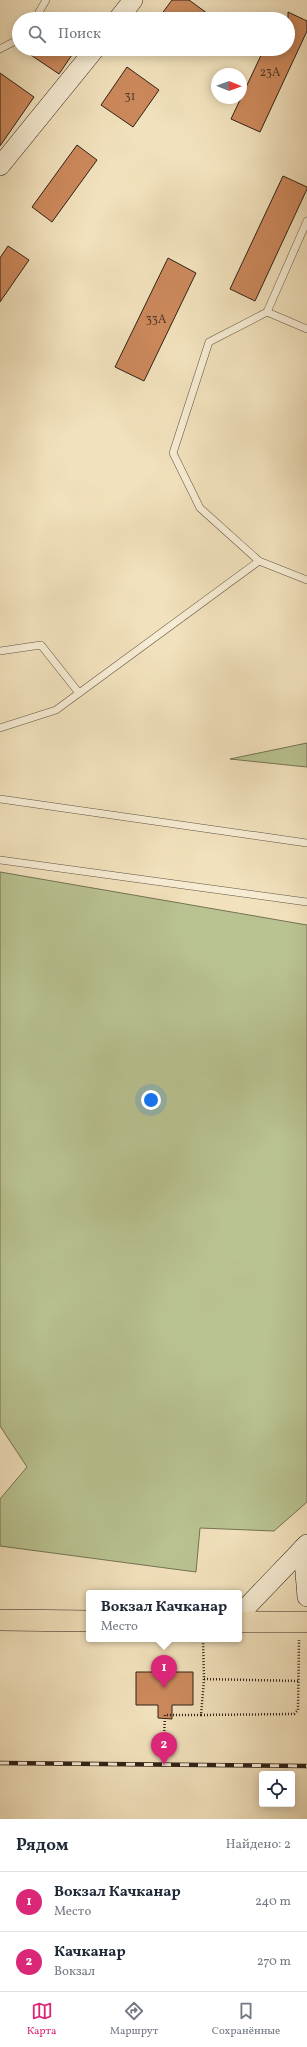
<!DOCTYPE html>
<html lang="ru">
<meta charset="utf-8">
<style>
:root{--surface:#fff;--page:#f6f6f7;--text:#1f2937;--muted:#747a83;--line:#e0e1e3;--accent:#db2777}
body{margin:0;font-family:Vollkorn,serif;background:var(--page);color:var(--text)}
.controls{position:absolute;right:12px;bottom:12px;display:grid;overflow:hidden;border-radius:4px;box-shadow:0 2px 10px #0003}
.controls button{width:36px;height:36px;display:grid;place-items:center;padding:0;border:0;border-bottom:1px solid var(--line);background:var(--surface);color:var(--text);font:20px sans-serif}
.compass{position:absolute;left:211px;top:68px;width:36px;height:36px;border-radius:50%;background:var(--surface);box-shadow:0 2px 10px #0003;rotate:91deg}
.you{position:absolute;left:151px;top:1100px;width:14px;height:14px;margin:-10px;border:3px solid #fff;border-radius:50%;background:#1a73e8;box-shadow:0 0 0 6px #1a73e833}
.badge{display:grid;place-items:center;width:26px;height:26px;border-radius:50%;background:var(--accent);color:#fff;font-size:13px;font-weight:700}
.pin{position:absolute;translate:-50% -33px;filter:drop-shadow(0 1px 2px #0008)}
.pin::after{content:'';position:absolute;top:21px;width:14px;height:12px;background:inherit;clip-path:polygon(0 0,100% 0,50% 100%)}
.popup{position:absolute;left:86px;top:1590px;width:156px;height:52px;box-sizing:border-box;display:grid;place-content:center;border-radius:4px;background:var(--surface);filter:drop-shadow(0 1px 3px #0005);font-size:13px;white-space:nowrap;color:var(--muted)}
.popup b{font-size:15px;color:var(--text)}
.popup::after{content:'';position:absolute;left:50%;top:100%;margin-left:-8px;border:8px solid transparent;border-top-color:var(--surface)}
.list{margin:0;padding:0;list-style:none}
h2{display:flex;justify-content:space-between;align-items:center;height:52px;margin:0;padding:0 16px;font-size:17px}
h2 small{font-size:13px;font-weight:400;color:var(--muted)}
.list li{display:grid;grid-template-columns:26px 1fr auto;gap:12px;align-items:center;box-sizing:border-box;height:60px;padding:0 16px;border-top:1px solid var(--line)}
.list b{display:block;font-size:15px;white-space:nowrap}
.list p{margin:0;font-size:13px;white-space:nowrap;color:var(--muted)}
.list em{font-size:13px;font-style:normal;color:var(--muted)}
.icon{flex:none;width:22px;height:22px;fill:none;stroke:currentColor;stroke-width:2;stroke-linecap:round;stroke-linejoin:round}
.map{position:relative;flex:none;width:307px;height:1819px;overflow:hidden}
.search{position:absolute;background:var(--surface);box-shadow:0 2px 10px #0003;left:12px;right:12px;top:12px;height:44px;display:flex;align-items:center;gap:10px;box-sizing:border-box;padding:0 14px;border-radius:22px;color:var(--muted);font-size:15px}
.sheet{height:172px;background:var(--surface)}
nav{display:flex;justify-content:space-around;align-items:center;box-sizing:border-box;height:56px;border-top:1px solid var(--line);background:var(--surface);font-size:11px;color:var(--muted)}
nav a{display:grid;justify-items:center;gap:2px}
nav .on{color:var(--accent)}
.map>svg:first-child{display:block}
</style>
<div class="map">
<svg width="307" height="1819" viewBox="0 0 307 1819">
<rect width="100%" height="100%" fill="#f1e1bc"/>
<filter id="stains"><feTurbulence type="fractalNoise" baseFrequency=".005" numOctaves="4"/><feColorMatrix values="0 0 0 0 .2 0 0 0 0 .09 0 0 0 0 .02 0 0 0 .5 -.17"/></filter>
<radialGradient id="worn" r=".72"><stop offset=".6" stop-color="#630" stop-opacity="0"/><stop offset="1" stop-color="#630" stop-opacity=".3"/></radialGradient>
<g fill="#b9c391" stroke="#747254">
<polygon points="307,743 307,767 230,759"/>
<polygon points="0,872 307,925 307,1502 274,1531 200,1528 196,1572 0,1546 0,1499 27,1467 0,1426"/>
</g>
<g fill="#cc895c" stroke="#302118">
<polygon points="172,0 189,0 215,19 158,19"/>
<polygon points="288,12 307,21 307,31 260,132 231,119 264,49 288,49"/>
<polygon points="22,49 76,49 59,74"/>
<polygon points="127,67 159,90 133,127 101,105"/>
<polygon points="0,73 34,97 0,146"/>
<polygon points="77,145 97,160 52,222 32,207"/>
<polygon points="283,176 307,187 307,189 255,301 230,289"/>
<polygon points="8,246 29,260 0,302 0,258"/>
<polygon points="168,258 196,273 144,381 115,367"/>
<polygon points="136,1672 193,1672 193,1705 172,1705 172,1719 158,1718 158,1705 136,1705"/>
</g>
<g fill="none" stroke-linecap="round" stroke-linejoin="round">
<defs>
<g id="lane">
<polyline points="35,19 46,0"/>
<polyline points="0,49 19,39"/>
<polyline points="307,221 267,312 307,329"/>
<polyline points="267,312 209,342 173,453 200,508 259,561 307,580"/>
<polyline points="0,651 41,645 79,693"/>
<polyline points="0,728 56,710 259,561"/>
<polyline points="0,799 307,843"/>
<polyline points="0,860 307,902"/>
</g>
<g id="secondary">
<polyline points="118,19 133,0"/>
<polyline points="0,166 95,49"/>
<polyline points="303,1548 307,1597"/>
<polyline points="239,1615 307,1544"/>
</g>
<g id="primary">
<polyline points="0,1620 89,1621"/>
<polyline points="239,1622 307,1622"/>
</g>
</defs>
<use href="#lane" stroke="#605141" stroke-width="8"/>
<use href="#secondary" stroke="#302118" stroke-width="20"/>
<use href="#primary" stroke="#302118" stroke-width="22"/>
<g stroke="#302118" stroke-width="2.5" stroke-dasharray="1 2" stroke-linecap="butt">
<polyline points="204,1679 299,1681"/>
<polyline points="201,1715 294,1714 298,1710 299,1640"/>
<polyline points="164,1737 165,1715 201,1715 204,1679 203,1639"/>
</g>
<use href="#lane" stroke="#f6ecd3" stroke-width="7"/>
<use href="#secondary" stroke="#f6ecd3" stroke-width="19"/>
<use href="#primary" stroke="#f1e1bc" stroke-width="21"/>
<defs>
<polyline id="rail" points="0,1763 307,1766"/>
</defs>
<use href="#rail" stroke="#302118" stroke-width="4.5"/>
<use href="#rail" stroke="#f6ecd3" stroke-width="3" stroke-dasharray="9" stroke-linecap="butt"/>
</g>
<g text-anchor="middle" dominant-baseline="central" stroke-width="4" stroke-linejoin="round" paint-order="stroke">
<g font-size="12" fill="#573b29">
<text x="270" y="73">23А</text>
<text x="130" y="97">31</text>
<text x="156" y="320">33А</text>
</g>
</g>
<rect width="100%" height="100%" filter="url(#stains)"/>
<rect width="100%" height="100%" fill="url(#worn)"/>
</svg>
<div class="controls">
<button><svg class="icon" aria-label="locate" viewBox="0 0 24 24"><circle cx="12" cy="12" r="6"/><path d="M12 2v4M12 18v4M2 12h4M18 12h4"/></svg></button>
</div>
<svg class="compass" viewBox="-18 -18 36 36"><path d="M0-13l5 13h-10z" fill="#e53935"/><path d="M0 13l5-13h-10z" fill="#747a83"/></svg>
<div class="you"></div>
<div class="pin badge" style="left:164px;top:1688px">1</div>
<div class="popup"><b>Вокзал Качканар</b>Место</div>
<div class="pin badge" style="left:164px;top:1765px">2</div>
<div class="search"><svg class="icon" aria-label="search" viewBox="0 0 24 24"><circle cx="10" cy="10" r="6"/><path d="M15 15l6 6"/></svg>Поиск</div>
</div>
<section class="sheet">
<h2>Рядом<small>Найдено: 2</small></h2>
<ul class="list">
<li><span class="badge">1</span><div><b>Вокзал Качканар</b><p>Место</p></div><em>240 m</em></li>
<li><span class="badge">2</span><div><b>Качканар</b><p>Вокзал</p></div><em>270 m</em></li>
</ul>
</section>
<nav>
<a class="on"><svg class="icon" aria-label="map" viewBox="0 0 24 24"><path d="M3 6l6-2 6 2 6-2v14l-6 2-6-2-6 2zM9 4v14M15 6v14"/></svg>Карта</a>
<a><svg class="icon" aria-label="directions" viewBox="0 0 24 24"><path d="M12 3l9 9-9 9-9-9zM9 14v-3h6M13 9l2 2-2 2"/></svg>Маршрут</a>
<a><svg class="icon" aria-label="saved" viewBox="0 0 24 24"><path d="M7 4h10v16l-5-4-5 4z"/></svg>Сохранённые</a>
</nav>
